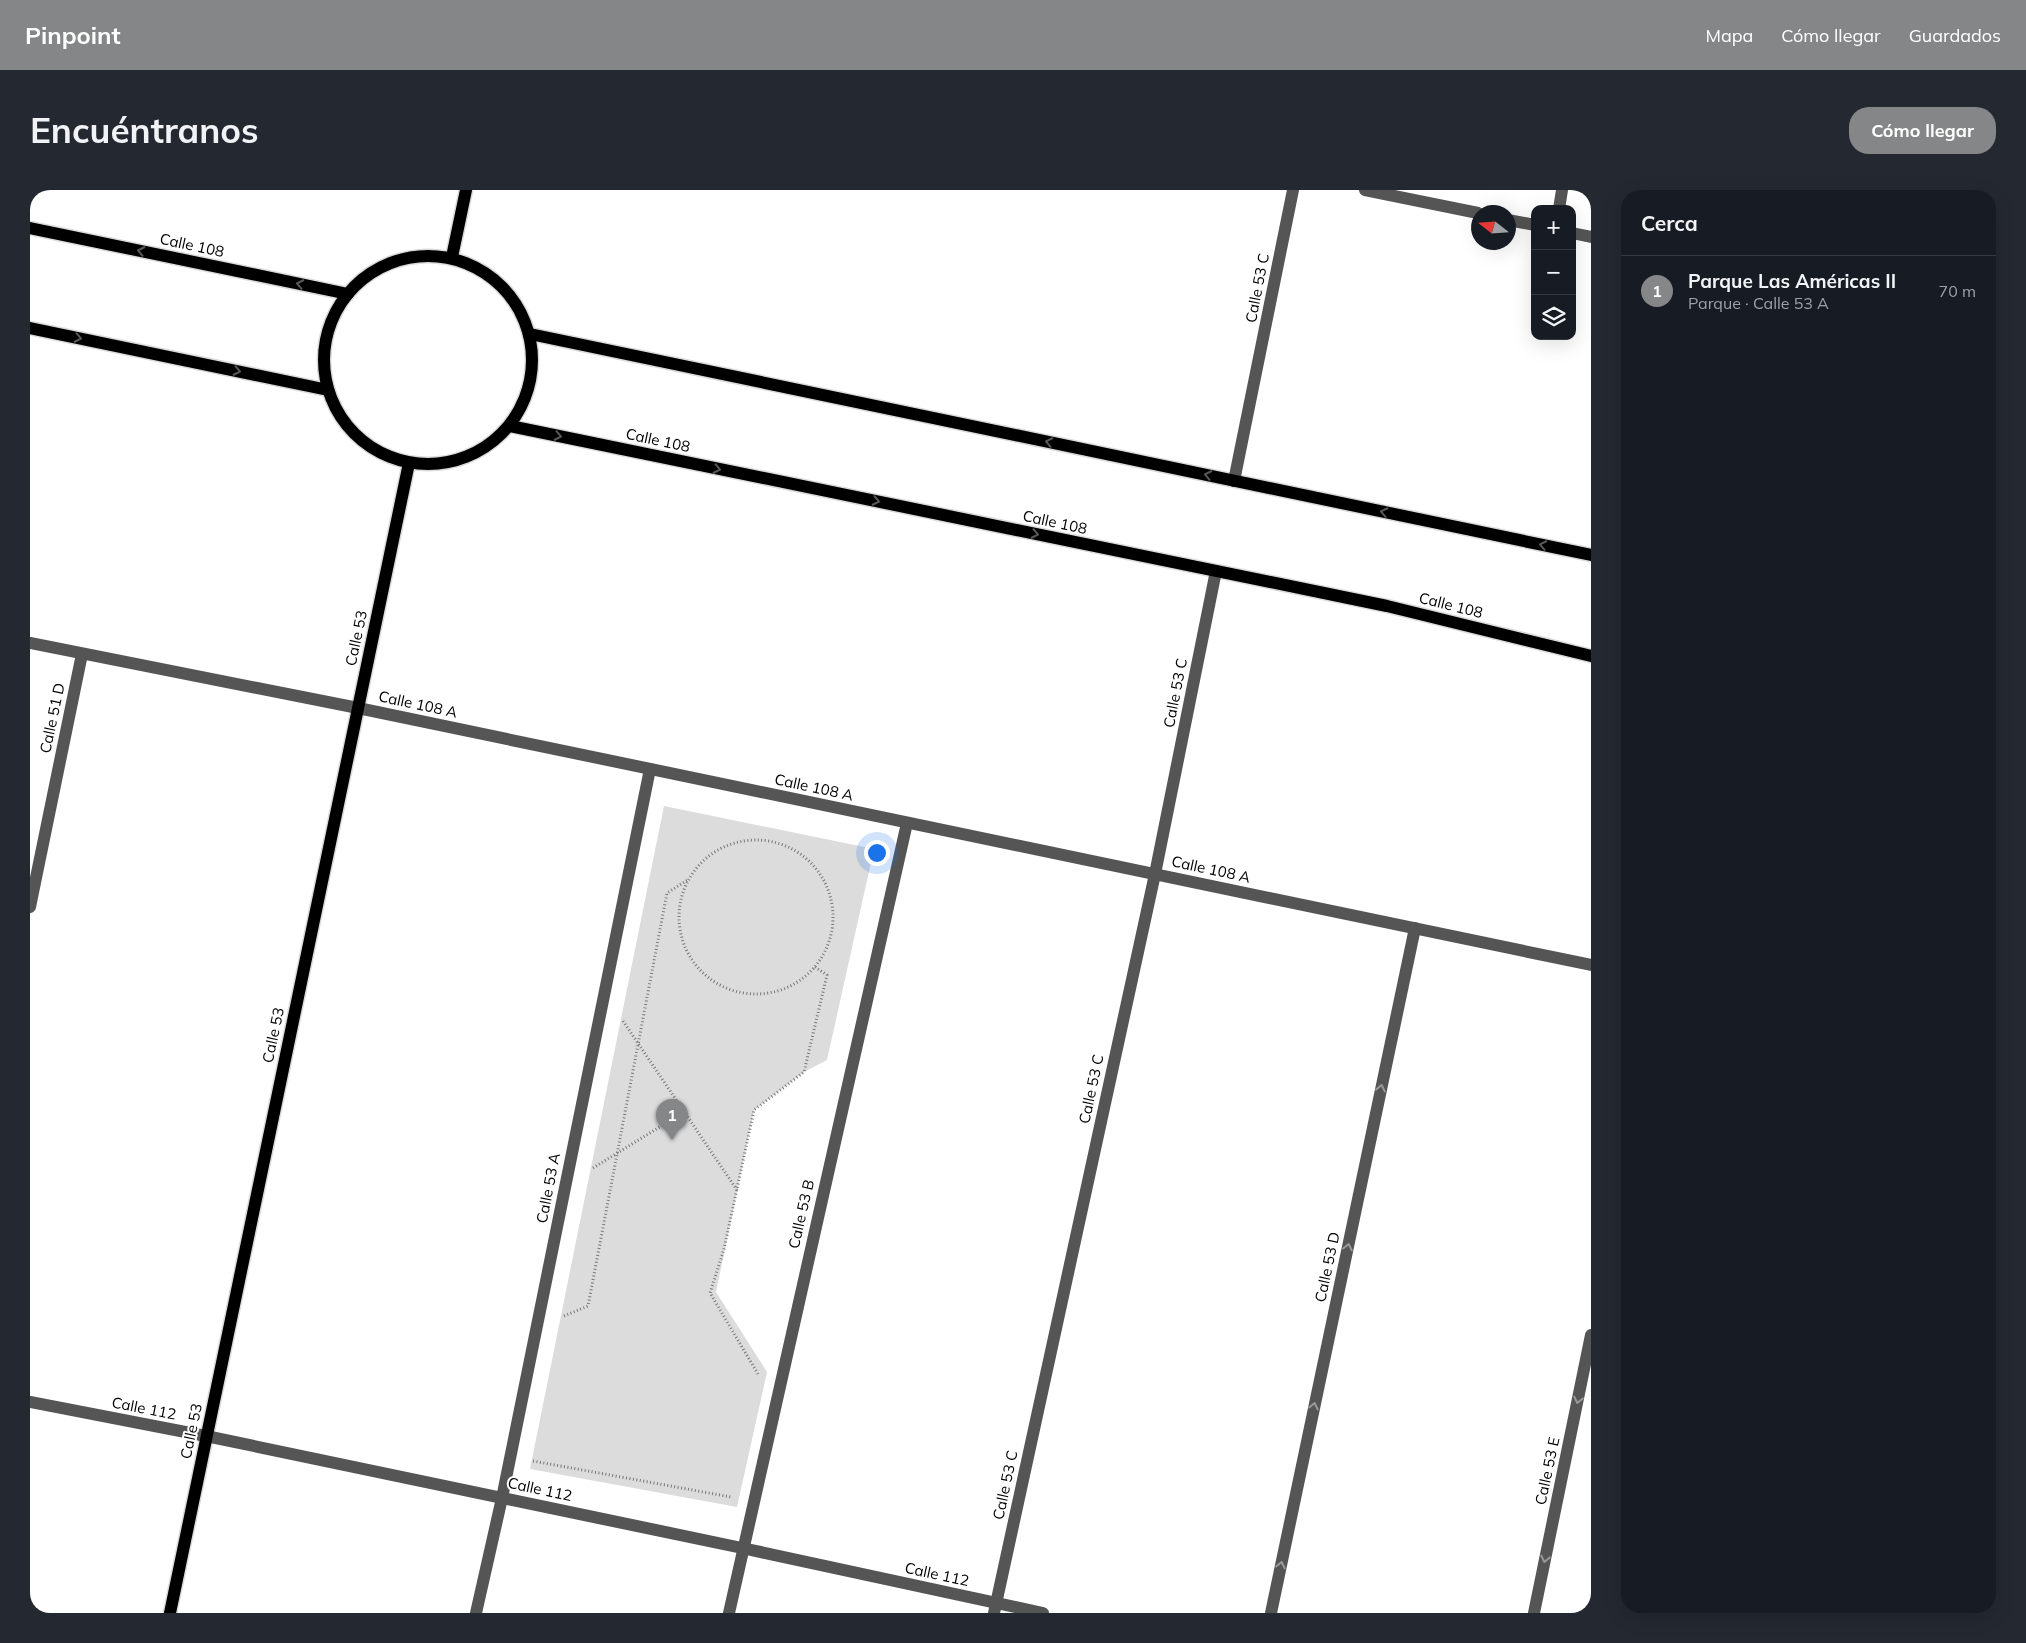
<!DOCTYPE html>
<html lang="es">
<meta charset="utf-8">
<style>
:root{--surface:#171b24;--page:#242831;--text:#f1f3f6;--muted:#9ea1a6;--line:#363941;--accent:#858687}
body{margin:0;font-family:Mulish,sans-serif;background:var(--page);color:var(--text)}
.controls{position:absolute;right:15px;top:15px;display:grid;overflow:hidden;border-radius:10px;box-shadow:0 5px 20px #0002}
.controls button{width:45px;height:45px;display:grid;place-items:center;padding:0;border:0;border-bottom:1px solid var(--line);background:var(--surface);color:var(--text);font:25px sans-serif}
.compass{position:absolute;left:1441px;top:15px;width:45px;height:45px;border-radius:50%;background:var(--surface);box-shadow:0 5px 20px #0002;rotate:287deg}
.you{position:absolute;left:846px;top:662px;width:18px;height:18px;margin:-12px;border:4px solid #fff;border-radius:50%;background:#1a73e8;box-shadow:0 0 0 8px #1a73e833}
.badge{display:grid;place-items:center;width:32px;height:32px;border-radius:50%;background:var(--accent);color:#fff;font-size:16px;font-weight:700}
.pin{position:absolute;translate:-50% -41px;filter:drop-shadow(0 1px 2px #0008)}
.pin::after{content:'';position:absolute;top:26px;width:18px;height:15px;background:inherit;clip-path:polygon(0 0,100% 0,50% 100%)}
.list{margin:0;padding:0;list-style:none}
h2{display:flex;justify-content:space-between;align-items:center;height:65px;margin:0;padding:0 20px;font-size:21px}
h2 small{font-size:16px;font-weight:400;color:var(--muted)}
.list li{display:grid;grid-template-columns:32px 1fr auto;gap:15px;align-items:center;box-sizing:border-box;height:70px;padding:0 20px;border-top:1px solid var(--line)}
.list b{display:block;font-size:19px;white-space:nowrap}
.list p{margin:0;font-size:16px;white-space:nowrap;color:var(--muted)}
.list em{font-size:16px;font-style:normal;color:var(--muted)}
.icon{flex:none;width:28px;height:28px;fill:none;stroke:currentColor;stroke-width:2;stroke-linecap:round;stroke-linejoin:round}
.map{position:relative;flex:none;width:1561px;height:1423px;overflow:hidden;border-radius:20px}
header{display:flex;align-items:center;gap:30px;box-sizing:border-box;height:70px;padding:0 25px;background:var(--accent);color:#fff}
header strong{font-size:24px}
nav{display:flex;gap:28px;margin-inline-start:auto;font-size:18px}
.intro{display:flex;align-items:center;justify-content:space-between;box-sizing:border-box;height:120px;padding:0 30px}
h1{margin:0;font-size:35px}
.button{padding:12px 22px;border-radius:20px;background:var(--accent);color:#fff;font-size:18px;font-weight:700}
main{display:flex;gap:30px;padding:0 30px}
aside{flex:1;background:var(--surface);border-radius:20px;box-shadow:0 5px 20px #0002}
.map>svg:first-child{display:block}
</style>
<header>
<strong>Pinpoint</strong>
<nav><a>Mapa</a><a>Cómo llegar</a><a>Guardados</a></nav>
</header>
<div class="intro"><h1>Encuéntranos</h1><a class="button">Cómo llegar</a></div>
<main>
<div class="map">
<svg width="1561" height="1423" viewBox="0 0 1561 1423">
<rect width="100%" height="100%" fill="#fff"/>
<polygon fill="#dcdcdc" points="634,616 844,659 797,870 774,882 724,920 686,1102 737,1182 707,1317 500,1279"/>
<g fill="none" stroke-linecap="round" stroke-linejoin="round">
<defs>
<g id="major">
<polyline points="0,38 318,104"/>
<circle cx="398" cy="170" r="104"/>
<polyline points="422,67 436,0"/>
<polyline points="0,138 298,200"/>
<polyline points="500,144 1561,365"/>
<polyline points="480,236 1357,416 1561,466"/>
<polyline points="140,1423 379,273"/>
</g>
</defs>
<use href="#major" stroke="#dbdbdb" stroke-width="15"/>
<g stroke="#777" stroke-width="3" stroke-dasharray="1 2.5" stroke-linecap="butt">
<circle cx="726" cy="727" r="77"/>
<polyline points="593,831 707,1000"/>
<polyline points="563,978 654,922"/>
<polyline points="534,1126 558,1116 637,703 659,689"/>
<polyline points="728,1184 680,1103 694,1059 724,920 774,882 797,785 785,777"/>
<polyline points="503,1271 701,1307"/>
</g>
<g stroke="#555" stroke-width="12">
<polyline points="1335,0 1448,23"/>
<polyline points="1529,19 1532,0"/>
<polyline points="1478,30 1505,35"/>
<polyline points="1542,43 1561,47"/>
<polyline points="1204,291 1263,0"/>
<polyline points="0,453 328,518 1561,775"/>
<polyline points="0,717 52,464"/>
<polyline points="0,1212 176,1246 712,1358 1013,1423"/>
<polyline points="446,1423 472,1308 620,579"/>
<polyline points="699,1423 877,633"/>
<polyline points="964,1423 1125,684 1186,381"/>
<polyline points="1241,1423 1385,738"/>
<polyline points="1504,1423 1561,1145"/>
</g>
<use href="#major" stroke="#000" stroke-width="12"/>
</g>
<defs><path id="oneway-chevron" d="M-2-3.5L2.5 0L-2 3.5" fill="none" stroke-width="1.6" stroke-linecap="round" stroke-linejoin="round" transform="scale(1.25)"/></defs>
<g stroke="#595959">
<use href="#oneway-chevron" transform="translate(111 61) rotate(-168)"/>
<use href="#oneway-chevron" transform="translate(270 94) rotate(-168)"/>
<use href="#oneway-chevron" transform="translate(48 148) rotate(12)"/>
<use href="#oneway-chevron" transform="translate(207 181) rotate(12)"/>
<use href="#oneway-chevron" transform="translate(528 246) rotate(12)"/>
<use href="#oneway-chevron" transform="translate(1019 252) rotate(-168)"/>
<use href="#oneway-chevron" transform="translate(687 279) rotate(12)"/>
<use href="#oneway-chevron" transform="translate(1178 285) rotate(-168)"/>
<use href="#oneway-chevron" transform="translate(846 311) rotate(12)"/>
<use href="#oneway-chevron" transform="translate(1354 322) rotate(-168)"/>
<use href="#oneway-chevron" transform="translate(1005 344) rotate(12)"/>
<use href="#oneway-chevron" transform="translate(1513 355) rotate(-168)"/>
</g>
<g stroke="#999">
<use href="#oneway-chevron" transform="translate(1351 898) rotate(-78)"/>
<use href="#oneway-chevron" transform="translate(1318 1057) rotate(-78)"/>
<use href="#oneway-chevron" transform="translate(1548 1210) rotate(102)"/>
<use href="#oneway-chevron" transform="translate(1284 1216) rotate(-78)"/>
<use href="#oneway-chevron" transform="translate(1515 1369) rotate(102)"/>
<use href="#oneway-chevron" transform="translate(1251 1375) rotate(-78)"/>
</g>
<g text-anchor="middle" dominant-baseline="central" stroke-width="4" stroke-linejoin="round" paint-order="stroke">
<g font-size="15" fill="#000" stroke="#fff">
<text transform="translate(162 55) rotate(12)">Calle 108</text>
<text transform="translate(1227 98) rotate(-79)">Calle 53 C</text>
<text transform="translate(628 250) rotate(12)">Calle 108</text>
<text transform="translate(1025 332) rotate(12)">Calle 108</text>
<text transform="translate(1421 415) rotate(14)">Calle 108</text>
<text transform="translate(326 448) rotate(-78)">Calle 53</text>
<text transform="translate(1145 503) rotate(-79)">Calle 53 C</text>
<text transform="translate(388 514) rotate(12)">Calle 108 A</text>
<text transform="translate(22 528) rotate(-78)">Calle 51 D</text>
<text transform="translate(784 597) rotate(12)">Calle 108 A</text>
<text transform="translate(1181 679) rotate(12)">Calle 108 A</text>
<text transform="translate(243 845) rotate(-78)">Calle 53</text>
<text transform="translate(1061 899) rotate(-78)">Calle 53 C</text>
<text transform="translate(518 998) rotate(-79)">Calle 53 A</text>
<text transform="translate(771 1024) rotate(-77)">Calle 53 B</text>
<text transform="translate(1297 1077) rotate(-78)">Calle 53 D</text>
<text transform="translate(114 1218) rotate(11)">Calle 112</text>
<text transform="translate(161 1241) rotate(-78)">Calle 53</text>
<text transform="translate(1517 1281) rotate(-78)">Calle 53 E</text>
<text transform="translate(975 1295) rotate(-78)">Calle 53 C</text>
<text transform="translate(510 1299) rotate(12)">Calle 112</text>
<text transform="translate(907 1384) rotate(12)">Calle 112</text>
</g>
</g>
</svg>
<div class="controls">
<button>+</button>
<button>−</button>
<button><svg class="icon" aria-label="layers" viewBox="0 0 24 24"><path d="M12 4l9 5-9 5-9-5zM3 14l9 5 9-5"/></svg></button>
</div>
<svg class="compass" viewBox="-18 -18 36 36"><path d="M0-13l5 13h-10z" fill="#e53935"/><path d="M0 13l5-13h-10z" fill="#9ea1a6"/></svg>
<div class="you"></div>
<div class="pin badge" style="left:642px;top:950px">1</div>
</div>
<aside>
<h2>Cerca<small></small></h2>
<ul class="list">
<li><span class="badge">1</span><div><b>Parque Las Américas II</b><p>Parque · Calle 53 A</p></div><em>70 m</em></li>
</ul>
</aside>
</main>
